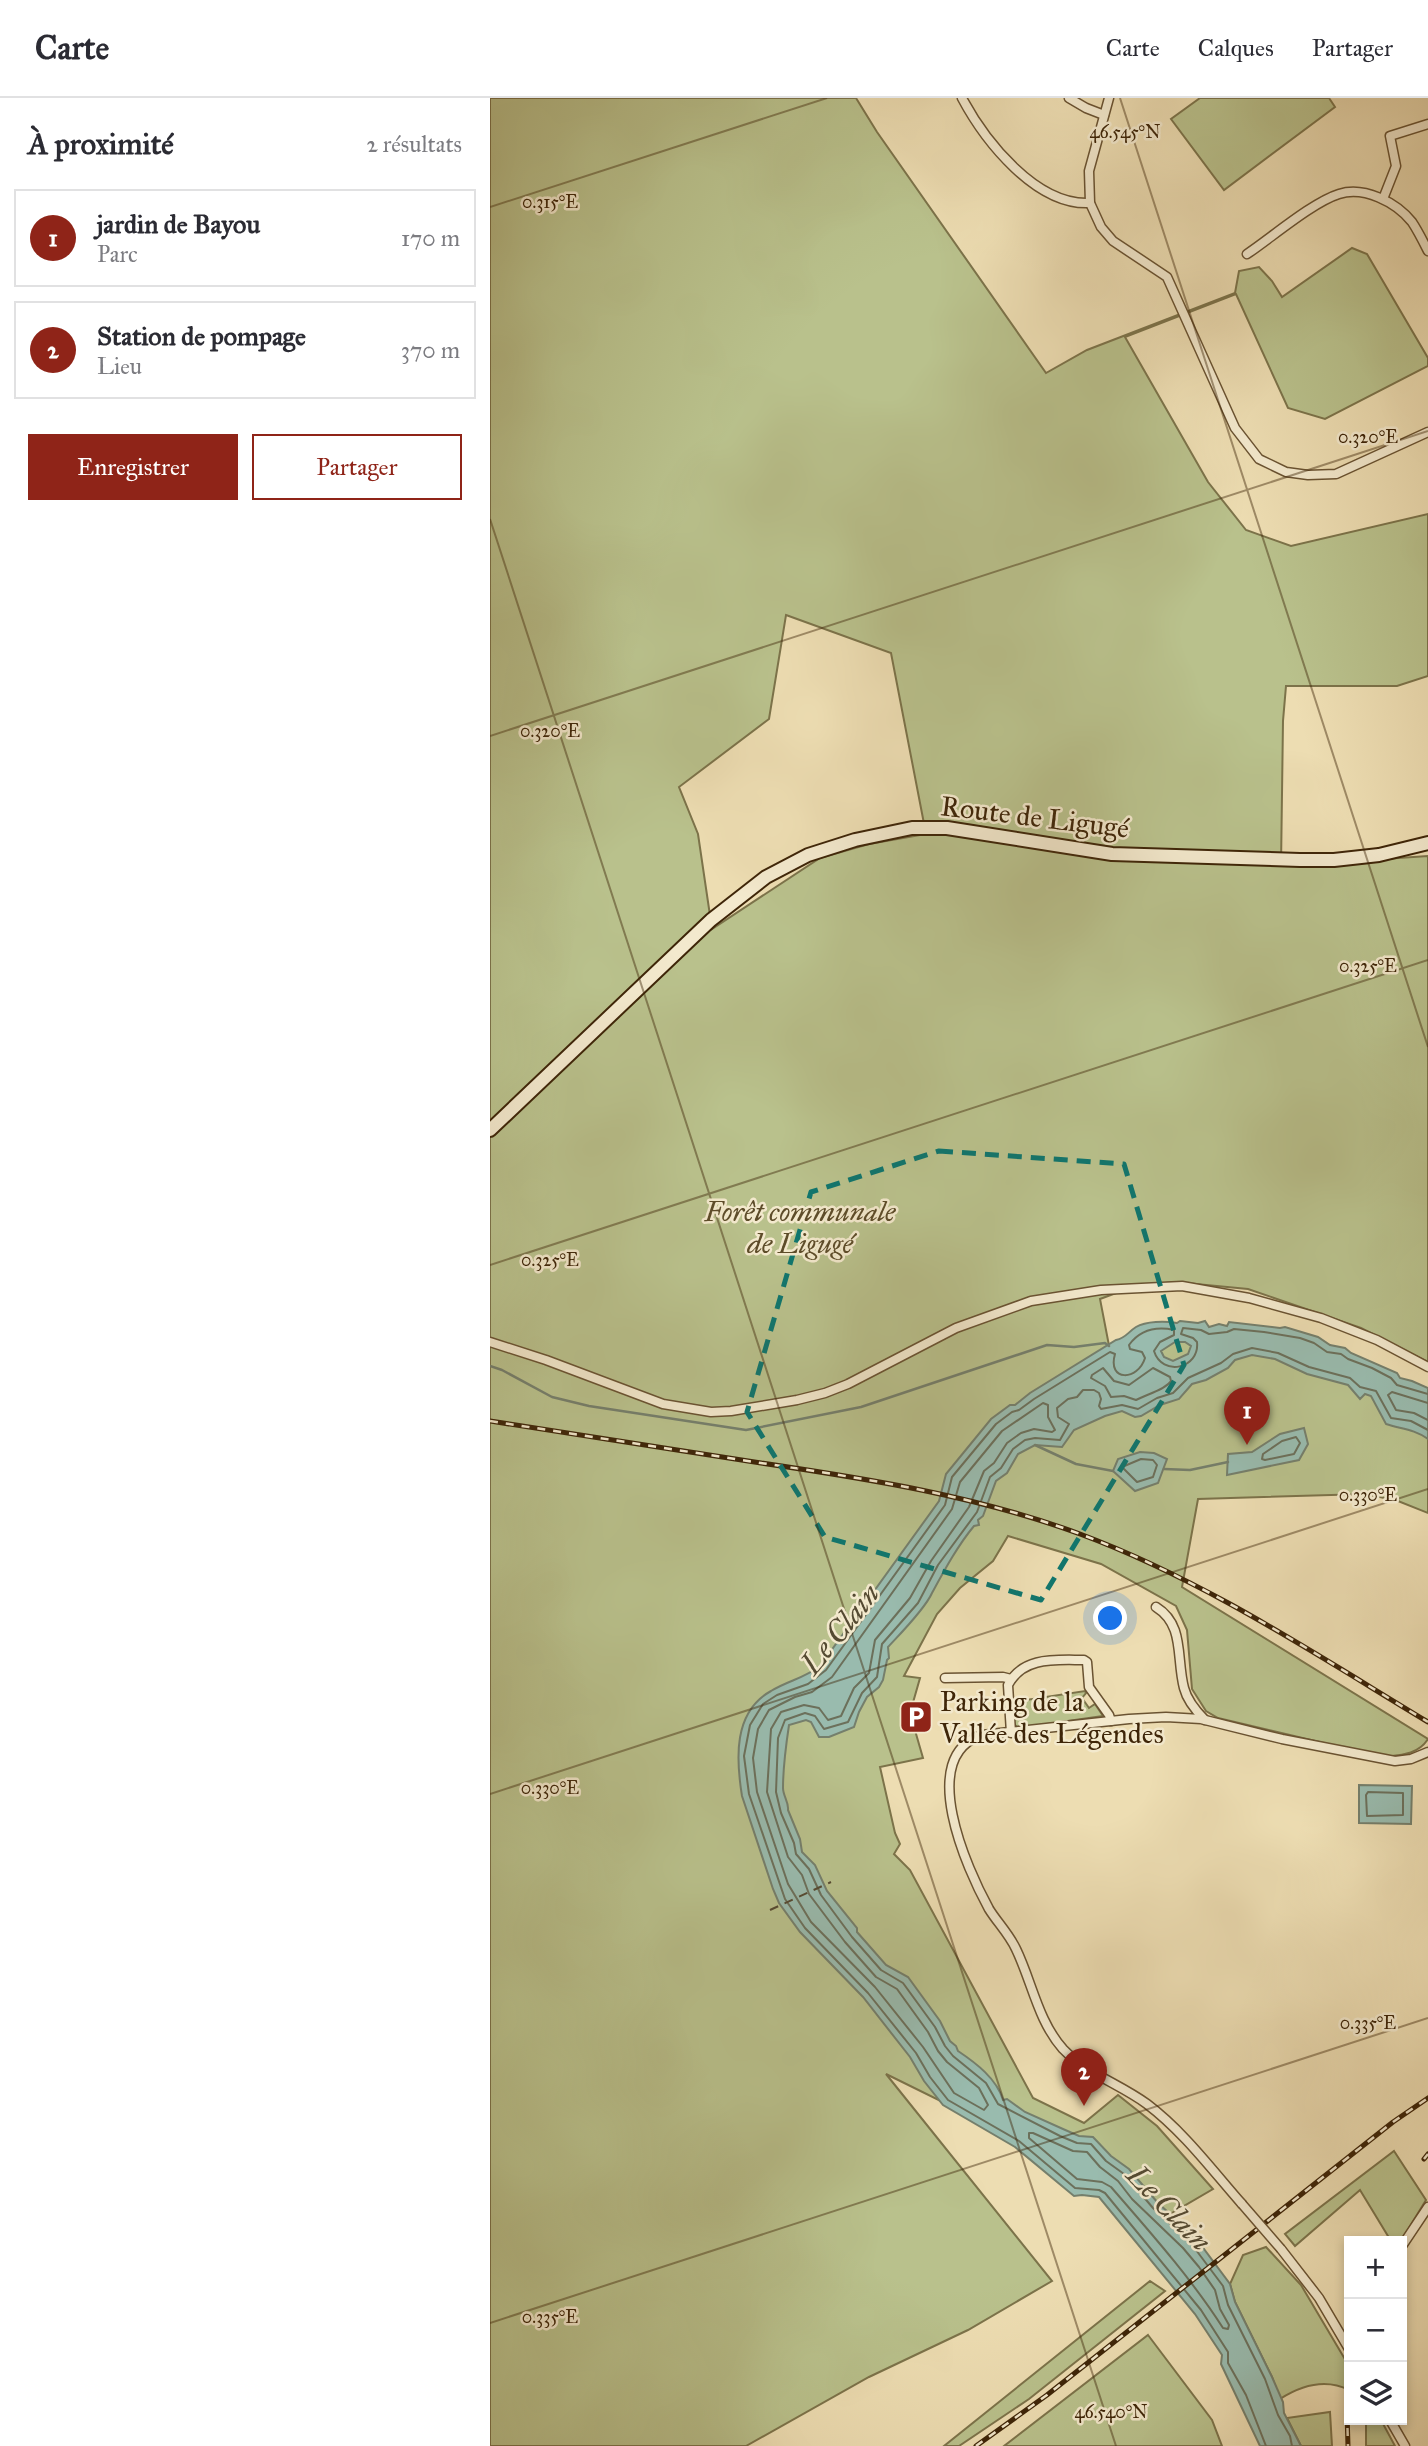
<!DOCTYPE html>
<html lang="fr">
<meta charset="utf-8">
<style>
:root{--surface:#fff;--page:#f2f2f3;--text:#2b2b33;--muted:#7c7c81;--line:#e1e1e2;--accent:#8f2418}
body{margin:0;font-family:"IM FELL Great Primer",serif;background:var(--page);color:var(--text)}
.controls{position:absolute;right:21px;bottom:21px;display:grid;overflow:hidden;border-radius:0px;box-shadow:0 4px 10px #0003}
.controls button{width:63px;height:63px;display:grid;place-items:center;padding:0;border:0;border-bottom:2px solid var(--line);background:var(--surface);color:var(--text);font:35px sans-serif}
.you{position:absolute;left:621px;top:1521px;width:24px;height:24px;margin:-18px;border:5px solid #fff;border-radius:50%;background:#1a73e8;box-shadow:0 0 0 10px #1a73e833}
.badge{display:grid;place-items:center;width:46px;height:46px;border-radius:50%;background:var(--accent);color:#fff;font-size:23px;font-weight:700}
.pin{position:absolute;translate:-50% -58px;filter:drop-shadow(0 2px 4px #0008)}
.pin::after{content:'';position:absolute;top:37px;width:24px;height:21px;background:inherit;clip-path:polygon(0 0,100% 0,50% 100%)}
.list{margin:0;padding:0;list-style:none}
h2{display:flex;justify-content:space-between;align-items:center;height:91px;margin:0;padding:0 28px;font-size:30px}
h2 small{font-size:23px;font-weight:400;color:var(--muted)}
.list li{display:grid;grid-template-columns:46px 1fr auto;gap:21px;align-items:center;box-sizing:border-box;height:98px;margin:0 14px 14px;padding:0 14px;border:2px solid var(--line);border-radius:0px}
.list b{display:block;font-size:26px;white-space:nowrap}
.list p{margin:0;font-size:23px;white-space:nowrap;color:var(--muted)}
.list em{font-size:23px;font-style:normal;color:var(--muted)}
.actions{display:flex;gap:14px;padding:21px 28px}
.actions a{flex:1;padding:16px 0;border:2px solid var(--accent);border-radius:0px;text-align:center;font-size:24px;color:var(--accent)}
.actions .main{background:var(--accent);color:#fff}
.icon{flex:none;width:38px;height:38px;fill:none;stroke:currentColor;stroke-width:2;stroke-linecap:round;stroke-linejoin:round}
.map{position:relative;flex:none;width:938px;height:2348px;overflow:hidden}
header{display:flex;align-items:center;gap:42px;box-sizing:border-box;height:98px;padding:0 35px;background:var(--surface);border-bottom:2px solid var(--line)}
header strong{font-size:33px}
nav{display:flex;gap:38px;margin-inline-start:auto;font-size:24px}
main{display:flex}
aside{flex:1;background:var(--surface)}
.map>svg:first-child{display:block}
</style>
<header>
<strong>Carte</strong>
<nav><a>Carte</a><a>Calques</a><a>Partager</a></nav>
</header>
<main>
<aside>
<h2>À proximité<small>2 résultats</small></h2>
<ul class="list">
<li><span class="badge">1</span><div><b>jardin de Bayou</b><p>Parc</p></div><em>170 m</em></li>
<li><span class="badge">2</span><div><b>Station de pompage</b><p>Lieu</p></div><em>370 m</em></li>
</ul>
<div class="actions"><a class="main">Enregistrer</a><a>Partager</a></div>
</aside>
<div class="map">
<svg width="938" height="2348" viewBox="0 0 938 2348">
<rect width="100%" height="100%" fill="#edddb2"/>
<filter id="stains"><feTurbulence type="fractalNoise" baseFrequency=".00286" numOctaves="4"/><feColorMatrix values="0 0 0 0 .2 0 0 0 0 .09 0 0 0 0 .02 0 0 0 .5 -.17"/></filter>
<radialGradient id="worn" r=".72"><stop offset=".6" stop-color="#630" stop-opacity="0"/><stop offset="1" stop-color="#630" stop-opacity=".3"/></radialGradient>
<g fill="#b9c18c" stroke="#7c734a" stroke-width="2" fill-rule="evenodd">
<path d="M0 0H366L387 34 556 275 597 252 745 195 749 173 769 169 782 183 792 199 862 150 877 156 938 260V268L835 321 798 310 746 196 635 239 718 384 756 432 801 448 938 416V578L907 588H796L793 623 791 768 938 758V1264L871 1230 758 1191 685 1184 645 1188 610 1201 621 1258 691 1237 817 1261 938 1327V1415L908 1403 876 1396 708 1401 692 1489 938 1641C928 1657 910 1657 893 1659L728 1620 716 1613 702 1591 697 1532 686 1508 611 1466 518 1438 503 1463 470 1490 447 1516 414 1578 430 1580 420 1615 433 1660 390 1669 405 1735 410 1746 404 1756 420 1772 543 2000 594 2025 628 1997 667 2028 723 2091 680 2116 396 1976 562 2183 478 2232 379 2279 256 2348H0ZM296 517 401 555 436 736 379 746 330 760 222 831 208 736 189 689 279 621Z"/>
<polygon points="710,0 839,0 845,9 734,92 681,21"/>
<polygon points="595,1593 596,1595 592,1600 599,1610 605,1606 613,1618 528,1630 524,1626 524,1620 529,1619 528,1607 523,1607 522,1604"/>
<polygon points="904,2053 936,2102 911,2143 901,2143 870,2092 805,2148 795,2136"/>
<path d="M776 2149 811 2187 859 2268V2292C835 2280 812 2287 790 2301L782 2279 745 2204 740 2186 753 2157Z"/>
<polygon points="660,2183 675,2193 539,2301 469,2348 454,2348"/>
<polygon points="658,2237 722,2322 732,2348 514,2348"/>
<polygon points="840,2314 842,2348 811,2348 797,2320"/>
<polygon points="876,2322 891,2322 905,2348 876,2348"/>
</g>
<g fill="#99bbae" stroke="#757f6c" stroke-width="2" fill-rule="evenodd">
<path d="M690 1223 708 1225 715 1223 719 1229 729 1226 737 1228 739 1224 790 1230 795 1229 828 1239 840 1247 855 1250 861 1255 907 1275 910 1280 922 1283 938 1290V1341C924 1331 911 1331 896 1326L881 1298 875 1296 870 1301 858 1287 817 1276 785 1261 762 1257 745 1262 738 1270 716 1282 702 1286 689 1301 670 1307 651 1318 645 1319 632 1313 615 1318 584 1332 572 1349 545 1347 528 1356 517 1375 506 1383 493 1418 488 1422 489 1427 484 1428C468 1447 454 1473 442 1495 435 1511 410 1536 398 1549L399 1560 397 1562 393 1582 389 1589 377 1599 369 1614 364 1629 339 1639H329L321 1624 316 1622 299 1627C296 1647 293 1668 293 1690 293 1698 299 1704 298 1712L310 1741 312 1754 325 1767 337 1793 367 1830V1834L396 1867 418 1879 450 1923 460 1943 466 1948 468 1953C486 1965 507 1981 513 2002L517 2001 535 2014 573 2031 589 2038 603 2039 621 2058 639 2071 668 2105 705 2139 740 2186 745 2204 782 2279 793 2304 794 2315 811 2348H770L731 2266 732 2257 705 2216 609 2099 592 2097 584 2098 525 2049 453 2007 434 1983 420 1959 373 1899 310 1834 289 1805 283 1791 252 1698C246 1661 243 1614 281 1593 299 1582 313 1581 330 1568L449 1403 456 1376 501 1321 520 1307H525L540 1295 626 1242C636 1240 638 1234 646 1229 656 1223 675 1223 687 1225ZM685 1244H695L701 1248 698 1256 683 1263 674 1259 671 1253Z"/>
<polygon points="814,1330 818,1346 809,1362 737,1377 738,1356 762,1354 790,1336"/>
<polygon points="650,1354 664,1355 677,1361 668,1385 645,1393 623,1373 628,1361"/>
<polygon points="869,1687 922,1688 921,1726 869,1725"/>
</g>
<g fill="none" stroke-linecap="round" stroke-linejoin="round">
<g stroke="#6c705b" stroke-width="2">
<path d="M663 1270 680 1279 681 1283C675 1292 657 1296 646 1302L634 1298 621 1299 615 1288 601 1280 602 1277 613 1270 624 1283 639 1287Z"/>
<polygon points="553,1305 558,1307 558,1319 565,1332 562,1334 544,1331 531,1335 517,1345 504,1365 494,1373 479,1409 441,1463 420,1500 385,1542 379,1575 364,1590 351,1618 338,1622 329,1610 314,1607 291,1614 281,1631 277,1694 298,1759 312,1777 319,1796 355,1844 386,1879 407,1891 438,1934 448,1953 457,1964 489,1990 498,2007 494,2012 464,1995 433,1949 385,1889 321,1824 298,1786 267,1694 263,1660 268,1631 279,1612 305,1599 322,1594 342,1579 462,1411 470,1384 512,1333"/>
<polyline points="938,1305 902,1294 898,1297 906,1312 924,1315 938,1322"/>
<polygon points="806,1339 810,1345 804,1356 775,1362 772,1361 773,1356 792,1343"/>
<polygon points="651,1361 663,1362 667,1367 663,1379 647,1384 632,1369"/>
<polygon points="878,1694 913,1695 913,1717 877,1718 876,1697"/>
<path d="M539 2035H543L583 2053 597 2054 610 2069 628 2083 642 2101 693 2150 709 2169 725 2192 730 2211 739 2227 738 2231 733 2230C701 2180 660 2134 621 2089L612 2084 587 2081 539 2040Z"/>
<path d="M776 2348 756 2297 738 2265V2254L711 2212 615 2095 609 2092 585 2090 529 2043 458 2002 440 1979 426 1955 378 1895 315 1830 295 1801 259 1696 254 1658 260 1627 273 1606 287 1597 318 1586 336 1572 455 1407 462 1379 506 1326 522 1314 529 1312 544 1301 620 1254 625 1256C617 1284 648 1283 655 1260L652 1254 640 1251 639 1247C650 1232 665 1228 684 1232V1237L670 1244 664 1253C672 1279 710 1271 707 1244L703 1240 691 1236 693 1230 711 1232 719 1236 737 1234 744 1231 774 1234 810 1240 824 1245 837 1254 851 1256 858 1261 882 1270 901 1280 907 1287 938 1296"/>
<polyline points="802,2348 800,2338 788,2317 775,2281 738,2207 733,2188 700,2144 663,2110 634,2076 616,2063 601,2046 587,2045 570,2038 508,2006 496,1985 463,1958 455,1948 445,1929 413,1885 391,1872 362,1839 331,1797 319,1771 306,1756 304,1745 291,1715 286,1694 288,1640 295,1622 315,1615 325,1618 334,1631 358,1624 372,1595 387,1579 392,1546 428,1505 448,1467 487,1414 500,1379 511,1370 523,1351 535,1342 545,1340 570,1342 579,1326 568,1319 567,1310 578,1301 587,1299 593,1292 604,1292 609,1295 611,1301 609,1308 611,1311 632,1307 648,1311 667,1300 683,1295 698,1280 731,1265 743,1256 762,1250 788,1255 819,1269 860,1280 870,1289 886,1293 901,1320 921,1323 938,1332"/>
</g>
<g stroke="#757f6c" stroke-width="2.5">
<polyline points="0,1268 12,1272 62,1299 99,1308 256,1332 371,1309 557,1247 584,1249 615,1245 619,1248"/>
<polyline points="545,1347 586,1366 623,1373"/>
<polyline points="674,1371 700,1372 738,1364"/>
</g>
<polyline stroke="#554a32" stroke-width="2" stroke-dasharray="9 7" stroke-linecap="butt" points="280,1812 341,1784"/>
<defs>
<g id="street">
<path d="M472 0C495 43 546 108 600 105"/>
<polyline points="579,0 596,10 614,17"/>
<polyline points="619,0 599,73 600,105 611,129 623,143 677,179 745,330 769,361 796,374 818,377 846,376 938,334"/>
<polyline points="893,101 906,68 900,38 938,26"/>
<path d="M757 156C781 140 823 104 849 96 874 88 906 104 922 124 928 133 933 143 938 153"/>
<polyline points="0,1244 56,1262 173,1306 221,1314 241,1313 307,1302 335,1295 358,1286 466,1230 541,1203 611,1192 692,1188 759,1200 831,1220 887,1242 938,1269"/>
<path d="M666 1509C695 1527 686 1560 694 1590 697 1602 706 1613 715 1622"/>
<polyline points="455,1580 513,1579 521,1581"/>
<path d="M521 1635 518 1587C533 1558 566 1562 594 1562L597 1564 599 1589 619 1617 621 1623"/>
<path d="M752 2106C722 2072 694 2034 657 2006 630 1986 597 1976 573 1951 548 1923 542 1884 526 1851 519 1836 507 1824 499 1811 477 1771 426 1658 492 1637L639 1621 676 1619 711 1621 792 1641 905 1663 921 1661 938 1654"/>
<polyline points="912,2148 938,2109"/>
<polyline points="791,2151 829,2200 859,2251"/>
<polyline points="900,2322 915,2348"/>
</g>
<polyline id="secondary" points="0,1032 221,822 276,779 318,757 365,742 422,730 457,730 622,756 810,762 844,762 889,757 938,745"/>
</defs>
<use href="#street" stroke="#6a5332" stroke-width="11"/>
<use href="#secondary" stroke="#3e2508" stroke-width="16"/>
<use href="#street" stroke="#f3e9cd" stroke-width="8"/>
<use href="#secondary" stroke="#f3e9cd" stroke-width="12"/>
<defs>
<g id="rail">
<path d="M0 1323C90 1337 181 1351 271 1365 379 1381 487 1398 590 1436 714 1482 825 1556 938 1624"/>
<polyline points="934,2061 938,2056"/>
<polyline points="857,2314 858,2348"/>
<polyline points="486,2348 557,2297 903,2024 938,2000"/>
</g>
</defs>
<use href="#rail" stroke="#3e2508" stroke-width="5"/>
<use href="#rail" stroke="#f3e9cd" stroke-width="2.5" stroke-dasharray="8" stroke-linecap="butt"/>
<defs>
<polyline id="street-bridge" points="752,2106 791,2151"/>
</defs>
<use href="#street-bridge" stroke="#6a5332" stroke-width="11" stroke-linecap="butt"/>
<use href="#street-bridge" stroke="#f3e9cd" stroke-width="8"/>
</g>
<path fill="none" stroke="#0f766e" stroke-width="5" stroke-dasharray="14 9" stroke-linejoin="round" d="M449 1053 634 1066 694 1267 551 1502 335 1439 257 1314 321 1094Z"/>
<path fill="none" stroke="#3e2508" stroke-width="2" stroke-opacity="0.45" d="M630 0 938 949M0 109 337 0M0 421 626 2348M0 638 938 333M0 1167 938 862M0 1696 938 1391M0 2225 938 1920"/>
<defs>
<symbol id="parking-square" viewBox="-11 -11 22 22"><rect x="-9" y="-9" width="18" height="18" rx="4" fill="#8f2418" stroke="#f3e9cd"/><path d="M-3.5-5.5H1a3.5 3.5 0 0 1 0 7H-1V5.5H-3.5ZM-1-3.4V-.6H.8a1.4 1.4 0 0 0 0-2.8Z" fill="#fff"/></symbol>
</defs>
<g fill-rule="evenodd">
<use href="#parking-square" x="407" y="1600" width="38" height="38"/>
</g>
<g text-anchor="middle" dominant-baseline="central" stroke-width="5" stroke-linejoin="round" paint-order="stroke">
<g font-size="28" fill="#3e2508" stroke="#f3e9cd">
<text transform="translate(545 719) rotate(7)">Route de Ligugé</text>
</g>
<g font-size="28" font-style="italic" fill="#5d4c29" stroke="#f3e9cd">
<text x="310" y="1113">Forêt communale<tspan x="310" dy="32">de Ligugé</tspan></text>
</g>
<g font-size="28" fill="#3e2508" stroke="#f3e9cd" text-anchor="start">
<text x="450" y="1603">Parking de la<tspan x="450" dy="32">Vallée des Légendes</tspan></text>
</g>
<g font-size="30" font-style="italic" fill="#554a32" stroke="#f3e9cd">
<text transform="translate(350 1531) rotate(-51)">Le Clain</text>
<text transform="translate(679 2110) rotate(46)">Le Clain</text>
</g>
</g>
<g font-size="18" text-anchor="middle" fill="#3e2508" stroke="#f3e9cd" stroke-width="5" stroke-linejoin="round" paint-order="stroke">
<text x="635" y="40">46.545°N</text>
<text x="60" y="110">0.315°E</text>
<text x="878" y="345">0.320°E</text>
<text x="60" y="639">0.320°E</text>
<text x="878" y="874">0.325°E</text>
<text x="60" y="1168">0.325°E</text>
<text x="878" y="1403">0.330°E</text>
<text x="60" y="1696">0.330°E</text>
<text x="878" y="1931">0.335°E</text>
<text x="60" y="2225">0.335°E</text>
<text x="621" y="2320">46.540°N</text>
</g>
<rect width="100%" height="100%" filter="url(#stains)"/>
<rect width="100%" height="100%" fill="url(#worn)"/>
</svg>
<div class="controls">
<button>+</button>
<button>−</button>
<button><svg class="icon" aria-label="layers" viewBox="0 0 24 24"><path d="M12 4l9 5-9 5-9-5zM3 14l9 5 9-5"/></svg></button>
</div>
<div class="you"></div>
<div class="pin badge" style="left:757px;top:1347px">1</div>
<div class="pin badge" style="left:594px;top:2008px">2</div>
</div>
</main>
